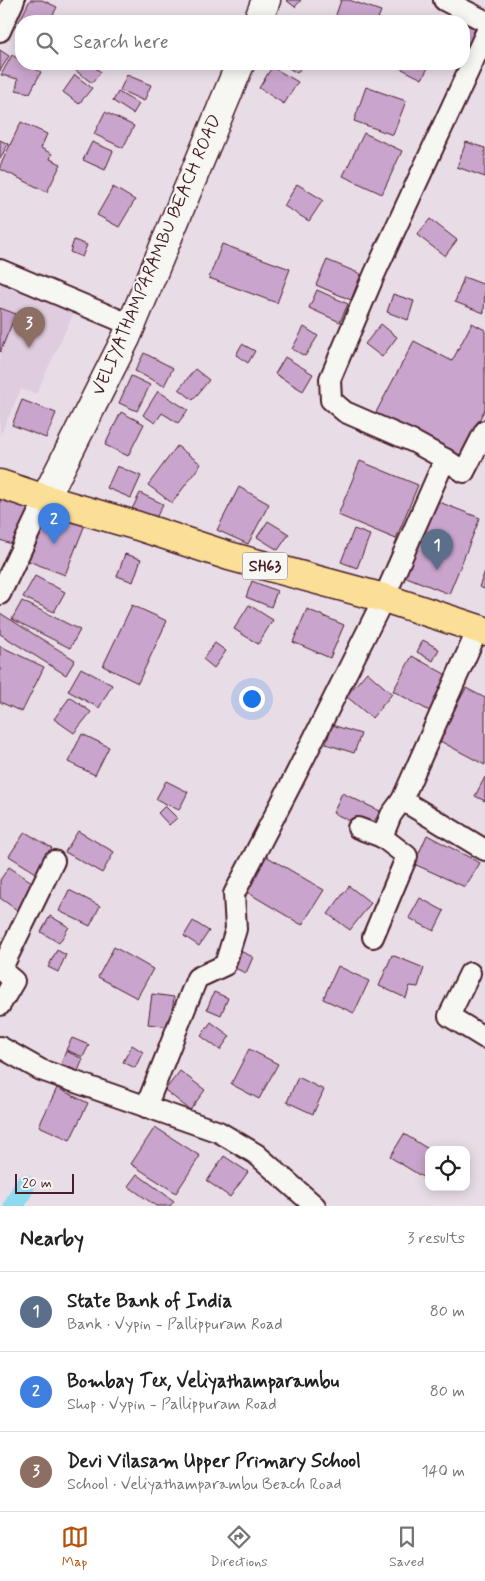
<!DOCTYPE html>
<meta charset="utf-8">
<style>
:root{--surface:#fff;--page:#f6f6f6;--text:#202124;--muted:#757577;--line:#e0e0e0;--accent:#b45309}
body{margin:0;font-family:Mynerve,sans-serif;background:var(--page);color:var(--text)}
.controls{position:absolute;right:15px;bottom:15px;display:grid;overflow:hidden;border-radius:10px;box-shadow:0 2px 12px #0003}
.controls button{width:45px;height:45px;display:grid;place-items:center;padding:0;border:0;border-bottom:1px solid var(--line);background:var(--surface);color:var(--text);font:25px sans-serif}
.scale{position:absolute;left:15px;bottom:12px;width:59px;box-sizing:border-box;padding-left:5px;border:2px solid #4a1f2b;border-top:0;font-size:14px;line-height:18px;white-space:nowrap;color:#4a1f2b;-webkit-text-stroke:4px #f6f6f2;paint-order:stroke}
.you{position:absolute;left:251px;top:698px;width:18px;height:18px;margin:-12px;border:4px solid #fff;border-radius:50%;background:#1a73e8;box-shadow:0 0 0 8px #1a73e833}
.badge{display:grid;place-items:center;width:32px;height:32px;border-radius:50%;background:var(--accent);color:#fff;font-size:16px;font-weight:700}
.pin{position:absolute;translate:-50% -41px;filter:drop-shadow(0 1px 2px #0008)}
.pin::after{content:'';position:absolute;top:26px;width:18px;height:15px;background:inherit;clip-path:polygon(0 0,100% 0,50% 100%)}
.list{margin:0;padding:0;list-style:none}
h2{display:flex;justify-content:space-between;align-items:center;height:65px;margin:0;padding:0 20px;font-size:21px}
h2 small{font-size:16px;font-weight:400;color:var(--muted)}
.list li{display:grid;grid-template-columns:32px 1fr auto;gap:15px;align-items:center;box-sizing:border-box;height:80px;padding:0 20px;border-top:1px solid var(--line)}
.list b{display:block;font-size:19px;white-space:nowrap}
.list p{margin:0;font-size:16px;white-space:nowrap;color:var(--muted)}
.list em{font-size:16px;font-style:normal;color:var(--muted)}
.icon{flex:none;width:28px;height:28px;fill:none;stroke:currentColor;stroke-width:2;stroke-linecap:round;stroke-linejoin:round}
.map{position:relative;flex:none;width:485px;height:1206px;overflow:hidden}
.search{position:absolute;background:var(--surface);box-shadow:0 2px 12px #0003;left:15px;right:15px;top:15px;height:55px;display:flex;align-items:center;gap:12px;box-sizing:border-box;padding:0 18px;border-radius:20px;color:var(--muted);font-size:19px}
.sheet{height:305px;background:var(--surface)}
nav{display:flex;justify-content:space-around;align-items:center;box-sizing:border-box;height:70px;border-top:1px solid var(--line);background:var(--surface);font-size:14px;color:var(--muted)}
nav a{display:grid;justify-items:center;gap:2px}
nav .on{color:var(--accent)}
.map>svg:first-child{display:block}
</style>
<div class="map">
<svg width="485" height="1206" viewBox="0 0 485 1206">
<rect width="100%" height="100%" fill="#e8dde7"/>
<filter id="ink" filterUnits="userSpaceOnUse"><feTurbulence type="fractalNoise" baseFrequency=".02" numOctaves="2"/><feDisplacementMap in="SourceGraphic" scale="10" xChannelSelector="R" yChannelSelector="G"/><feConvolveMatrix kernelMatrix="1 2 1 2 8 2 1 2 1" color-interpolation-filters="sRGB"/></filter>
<g filter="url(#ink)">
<polygon fill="#dfccdf" points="0,273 76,308 36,394 21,389 0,436"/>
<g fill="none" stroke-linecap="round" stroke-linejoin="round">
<polyline stroke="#8edaef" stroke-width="21" points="14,1206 25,1185"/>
</g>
<g fill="#c9a4cc" stroke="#4a1f2b">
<polygon points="30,0 42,0 57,7 50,21 21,21 21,24 19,22"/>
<polygon points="286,0 301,0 295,7"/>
<polygon points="341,0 349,0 381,11 377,21 334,21"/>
<polygon points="225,15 238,21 223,21"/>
<polygon points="464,24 475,28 464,60"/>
<polygon points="0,50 9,56 0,71"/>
<polygon points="12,55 21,61 21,64 27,64 41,72 30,93 16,90 18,79 1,75"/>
<polygon points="67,64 90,64 101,72 92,83"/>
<polygon points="282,64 303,64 297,73"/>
<polygon points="392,64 430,64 422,79"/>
<polygon points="272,67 298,82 284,104 259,88"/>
<polygon points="75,75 92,88 79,104 63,92"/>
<polygon points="127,75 151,85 144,101 120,90"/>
<polygon points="366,87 406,101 393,135 354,121"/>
<polygon points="118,92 139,104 133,114 113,101"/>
<polygon points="105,112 134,126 123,148 94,134"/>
<polygon points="21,122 47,134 41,148 52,154 50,159 61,164 47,192 0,169 0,166"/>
<polygon points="364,133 402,151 382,194 343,176"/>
<polygon points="0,140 8,144 0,159"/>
<polygon points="92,142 113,151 105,170 83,160"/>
<polygon points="466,142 485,148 485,177 457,167"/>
<polygon points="297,184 323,200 309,221 284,206"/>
<polygon points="113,187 135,200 119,227 97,215"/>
<polygon points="430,219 457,240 445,256 417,235"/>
<polygon points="74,240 87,245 82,257 70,252"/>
<polygon points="222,244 290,269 277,303 209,278"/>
<polygon points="327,260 361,274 351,300 316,285"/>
<polygon points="464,277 485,285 484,313 455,302"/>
<polygon points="317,290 348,304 340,322 309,308"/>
<polygon points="393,294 414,301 408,320 387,312"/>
<polygon points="0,308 16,314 0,352"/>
<polygon points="472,323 485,330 485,409 458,460 374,416 414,341 452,361"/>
<polygon points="381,324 397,337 382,357 365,344"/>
<polygon points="304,327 318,336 305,356 292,349"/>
<polygon points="242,344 255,351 248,363 236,355"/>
<polygon points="144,353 173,368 164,386 135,371"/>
<polygon points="285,357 313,374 303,391 275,374"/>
<polygon points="195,369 209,380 193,400 179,389"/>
<polygon points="131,376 150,385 137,411 119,403"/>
<polygon points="158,391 188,410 178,423 162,413 155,423 143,415"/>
<polygon points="22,400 56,413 46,438 12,425"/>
<polygon points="121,412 144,424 128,456 105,445"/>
<polygon points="177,446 201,464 172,503 148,485"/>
<polygon points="360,461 418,485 396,539 338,515"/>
<polygon points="117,466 141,476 131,498 107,488"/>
<polygon points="239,487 269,504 248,544 217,530"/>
<polygon points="140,493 163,504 155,520 132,509"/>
<polygon points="0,495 31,506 17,546 0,540"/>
<polygon points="429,498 480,518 449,594 399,574"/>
<polygon points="47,508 86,522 65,575 23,559"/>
<polygon points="268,521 289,534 278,550 257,537"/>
<polygon points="354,529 370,535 357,568 341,562"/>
<polygon points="125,554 141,559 133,582 117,576"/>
<polygon points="485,571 485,589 479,587"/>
<polygon points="35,576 65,592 54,612 23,597"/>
<polygon points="252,581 277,591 271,607 246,597"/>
<polygon points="22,601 80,630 70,648 12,619"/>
<polygon points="132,605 167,621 138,683 103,666"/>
<polygon points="249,605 273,620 258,644 234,629"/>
<polygon points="307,609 344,625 330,658 293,642"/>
<polygon points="0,613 75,660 66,675 0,634"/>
<polygon points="423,640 439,649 433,661 417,652"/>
<polygon points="215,643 226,651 214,668 203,659"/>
<polygon points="0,646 44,667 22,712 0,702"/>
<polygon points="412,656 454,679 435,714 393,691"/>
<polygon points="81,668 112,685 99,708 68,691"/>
<polygon points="367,672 392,694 372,718 346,696"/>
<polygon points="466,688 485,698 485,765 438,740"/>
<polygon points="70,697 91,712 74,733 54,719"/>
<polygon points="332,725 361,734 354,753 326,744"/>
<polygon points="82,734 109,747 95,775 68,762"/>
<polygon points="485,777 485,801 475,796"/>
<polygon points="166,781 188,792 179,810 156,799"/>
<polygon points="342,793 380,811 370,830 333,813"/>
<polygon points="165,806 177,818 169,825 158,813"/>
<polygon points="78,831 114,852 102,873 65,852"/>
<polygon points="25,832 52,848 36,873 9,856"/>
<polygon points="427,835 480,863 465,887 414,864"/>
<polygon points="266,856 324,890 302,925 245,891"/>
<polygon points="9,867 35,884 17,910 0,898 0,880"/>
<polygon points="349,886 371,903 350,930 328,914"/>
<polygon points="69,890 100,906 90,926 59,911"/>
<polygon points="420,898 444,911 434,931 409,918"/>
<polygon points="50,916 69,927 59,943 41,932"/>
<polygon points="193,921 209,931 199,946 184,936"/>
<polygon points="114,947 153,969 137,998 98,977"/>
<polygon points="57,950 66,955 58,972 48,967"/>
<polygon points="238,950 253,957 246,973 230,966"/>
<polygon points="392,955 424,968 418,987 410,986 406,998 379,986"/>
<polygon points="338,966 369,981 354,1013 323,999"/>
<polygon points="214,992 228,998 221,1015 207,1009"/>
<polygon points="152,994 174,997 170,1027 148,1024"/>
<polygon points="211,1022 230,1036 220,1050 201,1036"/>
<polygon points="72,1038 89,1045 83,1057 66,1050"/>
<polygon points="132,1045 143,1052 135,1068 123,1062"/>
<polygon points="249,1049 278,1064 259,1099 231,1084"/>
<polygon points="66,1051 83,1059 78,1071 61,1064"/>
<polygon points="180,1071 205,1090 190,1110 165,1090"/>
<polygon points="298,1077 324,1090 313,1114 287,1102"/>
<polygon points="57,1088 88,1103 70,1140 39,1126"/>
<polygon points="155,1127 200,1156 176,1193 131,1164"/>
<polygon points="404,1134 430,1150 429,1181 390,1157"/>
<polygon points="224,1156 248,1172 230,1197 207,1181"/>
<polygon points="137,1174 174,1201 170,1206 156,1206 128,1186"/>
</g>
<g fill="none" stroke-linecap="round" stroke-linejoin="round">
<defs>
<g id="minor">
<polyline points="444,0 485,21"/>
<polyline points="0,31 14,0"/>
<polyline points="0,270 131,325"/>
<polyline points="445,459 414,442 345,412 331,400 330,379 375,273 485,35"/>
<polyline points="0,594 45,499"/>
<polyline points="478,629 402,800 485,850"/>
<polyline points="358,828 382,837 391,815 402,800"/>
<polyline points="373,937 407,856 382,837"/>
<polyline points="470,973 449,1016 485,1038"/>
<polyline points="0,1005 14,981 1,970 54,861"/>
<polyline points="0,1047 41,1070 219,1132 256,1154 315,1206"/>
<polyline points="146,1107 197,978 225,965 236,929 234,894 291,784 384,598 445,459 464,472 485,431"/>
</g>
<g id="secondary">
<polyline points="258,21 266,0"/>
<polyline points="45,499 126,338 240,64"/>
</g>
<polyline id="primary" points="0,484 45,499 138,526 229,556 384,598 485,631"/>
</defs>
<use href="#minor" stroke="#4a1f2b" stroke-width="24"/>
<use href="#secondary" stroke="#4a1f2b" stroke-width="31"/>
<use href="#primary" stroke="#4a1f2b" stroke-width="31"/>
<use href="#minor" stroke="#f6f6f2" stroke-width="20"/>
<use href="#secondary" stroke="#f6f6f2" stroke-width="28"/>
<use href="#primary" stroke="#fbdf96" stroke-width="28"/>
</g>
</g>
<g text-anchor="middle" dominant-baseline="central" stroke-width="4" stroke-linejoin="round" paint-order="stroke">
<rect fill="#f6f6f2" stroke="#7e6067" stroke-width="1" x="242.5" y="552.5" width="45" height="27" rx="4"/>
<g font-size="16" font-weight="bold" fill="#4a1f2b">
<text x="265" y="566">SH63</text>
</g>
<g font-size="18" fill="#4a1f2b" stroke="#f6f6f2">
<text transform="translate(157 255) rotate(-67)">VELIYATHAMPARAMBU BEACH ROAD</text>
</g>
</g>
</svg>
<div class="controls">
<button><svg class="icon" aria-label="locate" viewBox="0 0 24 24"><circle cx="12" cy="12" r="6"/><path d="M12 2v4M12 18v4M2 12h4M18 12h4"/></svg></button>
</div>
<div class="scale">20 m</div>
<div class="you"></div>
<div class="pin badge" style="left:437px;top:570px;background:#5c6f8a">1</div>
<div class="pin badge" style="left:54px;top:544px;background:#3f7fe0">2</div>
<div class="pin badge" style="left:29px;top:348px;background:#8d6e63">3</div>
<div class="search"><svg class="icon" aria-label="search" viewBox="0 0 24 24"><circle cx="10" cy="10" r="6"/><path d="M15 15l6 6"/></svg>Search here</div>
</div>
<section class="sheet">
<h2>Nearby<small>3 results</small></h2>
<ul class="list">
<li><span class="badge" style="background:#5c6f8a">1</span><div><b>State Bank of India</b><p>Bank · Vypin - Pallippuram Road</p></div><em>80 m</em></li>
<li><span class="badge" style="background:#3f7fe0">2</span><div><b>Bombay Tex, Veliyathamparambu</b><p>Shop · Vypin - Pallippuram Road</p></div><em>80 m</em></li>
<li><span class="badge" style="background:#8d6e63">3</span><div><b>Devi Vilasam Upper Primary School</b><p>School · Veliyathamparambu Beach Road</p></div><em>140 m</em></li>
</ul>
</section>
<nav>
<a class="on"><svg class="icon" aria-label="map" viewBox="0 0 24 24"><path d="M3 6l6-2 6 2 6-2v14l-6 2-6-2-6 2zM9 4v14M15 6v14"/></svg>Map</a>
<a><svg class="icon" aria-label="directions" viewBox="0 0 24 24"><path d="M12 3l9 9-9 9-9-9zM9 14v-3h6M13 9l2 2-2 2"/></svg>Directions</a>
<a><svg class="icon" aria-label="saved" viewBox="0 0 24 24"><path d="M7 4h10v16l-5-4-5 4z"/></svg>Saved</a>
</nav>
